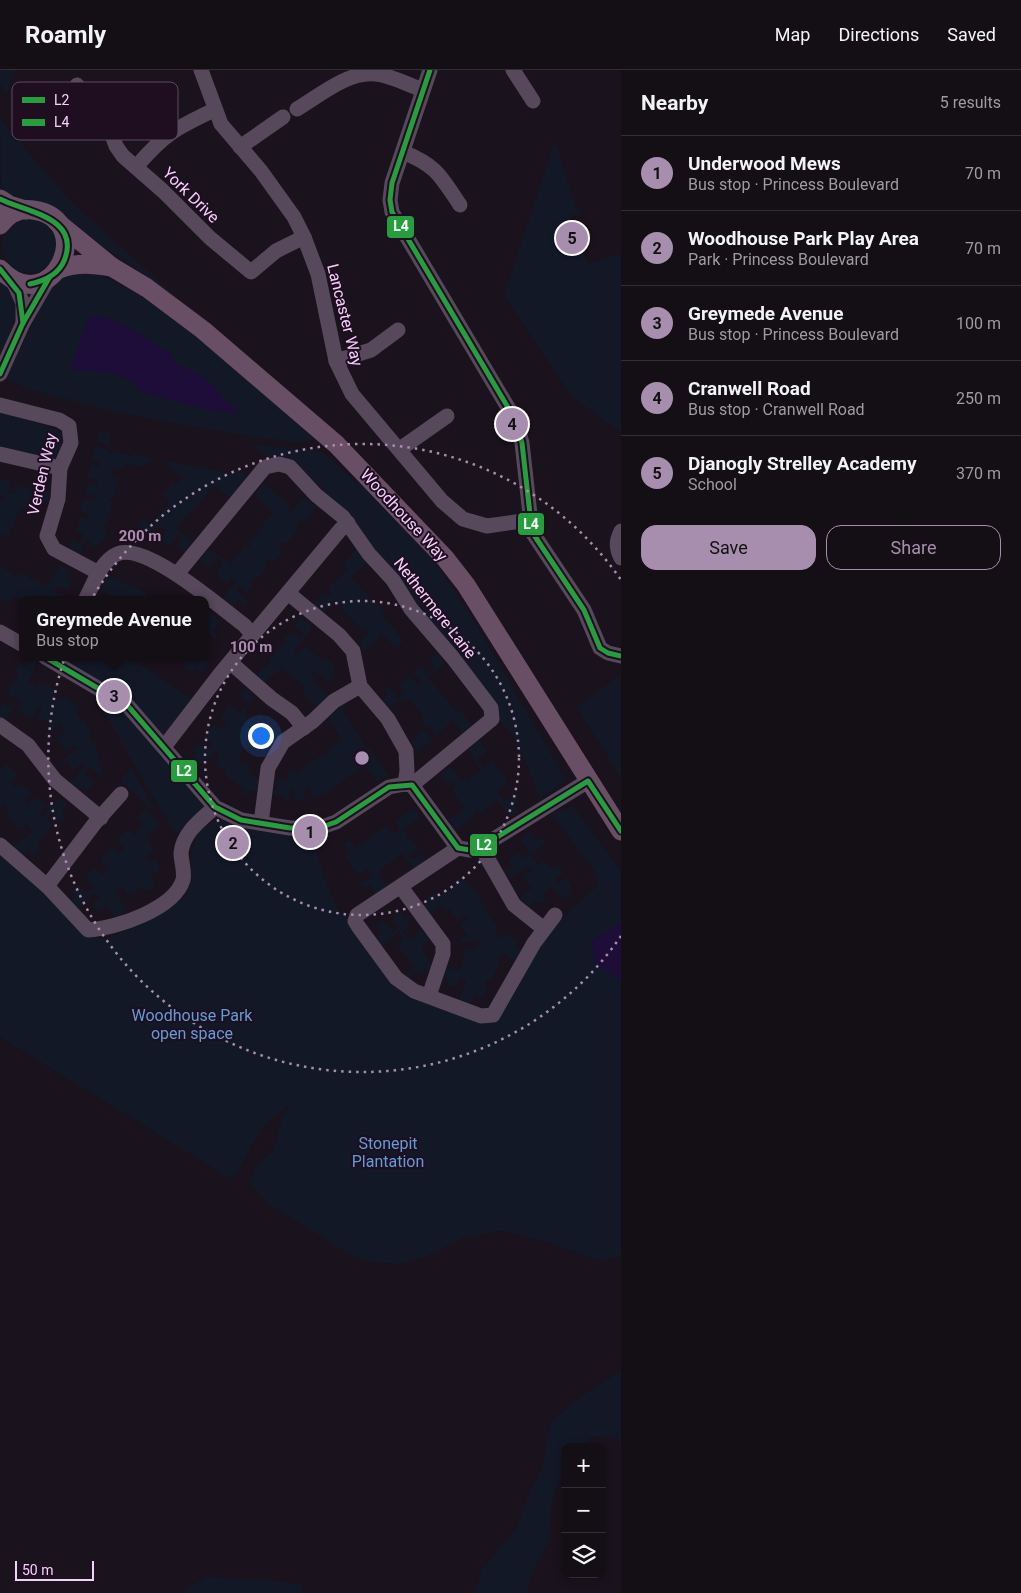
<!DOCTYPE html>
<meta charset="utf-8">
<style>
:root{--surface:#140e15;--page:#211c22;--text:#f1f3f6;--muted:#9d9ca0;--line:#332e34;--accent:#a88eae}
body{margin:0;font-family:Roboto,sans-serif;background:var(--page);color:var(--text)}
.controls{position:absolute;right:15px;bottom:15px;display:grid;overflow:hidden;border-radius:10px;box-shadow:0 2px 8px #0003}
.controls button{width:45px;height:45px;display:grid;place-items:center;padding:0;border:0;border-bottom:1px solid var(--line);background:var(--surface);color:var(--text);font:25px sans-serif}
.scale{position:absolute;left:15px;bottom:12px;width:79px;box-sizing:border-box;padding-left:5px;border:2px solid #f5d0fc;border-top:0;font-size:14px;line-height:18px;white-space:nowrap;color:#f5d0fc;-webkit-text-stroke:4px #1e0e20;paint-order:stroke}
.you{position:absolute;left:260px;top:665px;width:18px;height:18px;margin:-12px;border:4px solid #fff;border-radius:50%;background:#1a73e8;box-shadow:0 0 0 8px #1a73e833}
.badge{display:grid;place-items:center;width:32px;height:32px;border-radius:50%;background:var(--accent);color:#111;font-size:16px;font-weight:700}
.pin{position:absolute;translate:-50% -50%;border:2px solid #fff;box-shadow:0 1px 5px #0006}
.popup{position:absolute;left:19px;top:526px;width:190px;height:65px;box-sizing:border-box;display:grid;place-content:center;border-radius:10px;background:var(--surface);filter:drop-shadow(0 1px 4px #0005);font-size:16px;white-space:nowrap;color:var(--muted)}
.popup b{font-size:19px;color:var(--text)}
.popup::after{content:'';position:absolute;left:50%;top:100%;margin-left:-10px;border:10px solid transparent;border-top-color:var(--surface)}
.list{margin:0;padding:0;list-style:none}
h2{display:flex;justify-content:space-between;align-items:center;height:65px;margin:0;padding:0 20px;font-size:21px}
h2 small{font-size:16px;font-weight:400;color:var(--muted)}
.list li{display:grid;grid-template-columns:32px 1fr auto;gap:15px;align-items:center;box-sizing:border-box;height:75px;padding:0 20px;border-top:1px solid var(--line)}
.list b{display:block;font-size:19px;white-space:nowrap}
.list p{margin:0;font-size:16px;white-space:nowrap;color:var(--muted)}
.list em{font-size:16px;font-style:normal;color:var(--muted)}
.actions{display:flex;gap:10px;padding:15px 20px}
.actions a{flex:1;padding:11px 0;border:1px solid var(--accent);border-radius:15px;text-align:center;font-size:18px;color:var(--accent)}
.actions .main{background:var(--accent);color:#111}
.icon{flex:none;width:28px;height:28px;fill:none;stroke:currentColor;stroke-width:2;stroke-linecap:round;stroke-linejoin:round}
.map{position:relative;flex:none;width:621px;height:1523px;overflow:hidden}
header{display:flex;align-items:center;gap:30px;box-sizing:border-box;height:70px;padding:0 25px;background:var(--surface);border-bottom:1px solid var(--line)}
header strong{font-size:24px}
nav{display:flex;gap:28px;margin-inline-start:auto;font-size:18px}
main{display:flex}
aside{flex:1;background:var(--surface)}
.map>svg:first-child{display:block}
</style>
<header>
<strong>Roamly</strong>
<nav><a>Map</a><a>Directions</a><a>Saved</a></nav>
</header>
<main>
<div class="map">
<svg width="621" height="1523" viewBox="0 0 621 1523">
<rect width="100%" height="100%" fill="#1a121c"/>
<g fill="#131827">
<polygon points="0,0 14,0 7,25 0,14"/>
<polygon points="0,49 68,129 179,229 63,149 20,132 1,117"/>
<polygon points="555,70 576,137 582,141 570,147 588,195 619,183 621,188 621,363 572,326 504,226"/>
<circle cx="29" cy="176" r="27"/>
<path d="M77 201 95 202 138 224 210 276 322 371 311 370 301 373C228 363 156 352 85 334 58 327 31 321 5 309L50 219 59 208Z"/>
<path d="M0 212 14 220C21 243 10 265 0 284Z"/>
<polygon points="0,341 56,359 63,364 60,383 54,396 0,376"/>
<polygon points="99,360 111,364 107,382 112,383 113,381 132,386 133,383 150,388 149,392 143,397 126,394 124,399 114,397 112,407 118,409 114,429 110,428 109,431 113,432 106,453 101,459 107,461 106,468 94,477 90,476 91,469 86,469 80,486 67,480 72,469 81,474 85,466 76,460 81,447 87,449 89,445 79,441 83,430 95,430 95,426 84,424 88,413 97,416 99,411 87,407 92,394 99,397 101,392 92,389 95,376 106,379 107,375 97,371"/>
<path d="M251 374 323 382 358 414 363 411 431 487 473 549 566 710 540 729 515 667 499 650V638L426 547 425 542 415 531 413 532 322 423V418C316 413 309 409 304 403 292 392 284 381 266 387Z"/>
<polygon points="164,390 235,405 237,397 249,409 233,427 226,425 214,415 194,441 192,439 176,458 193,473 186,483 177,477 182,467 178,464 171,476 161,471 167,460 158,456 152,467 136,462 142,448 154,456 157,452 155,450 170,432 163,425 172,412 175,415 183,409"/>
<polygon points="0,408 11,412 8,421 15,424 19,415 33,420 29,429 33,431 39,420 51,423 48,434 41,432 39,436 32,433 28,440 21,437 8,467 1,464 0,467 0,431 3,432 5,427 0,425"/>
<polygon points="263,413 291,436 288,439 291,442 305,427 317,436 305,453 301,450 296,456 299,459 286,474 282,471 278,475 283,480 274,492 271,489 265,493 267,498 259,509 255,507 250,512 253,515 247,523 239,516 236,519 248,531 244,535 238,530 232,538 222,530 223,527 236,511 232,508 227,514 216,504 224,493 218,488 209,498 199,490 209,479 230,494 245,476 248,478 251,475 248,472 254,466 256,467 260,462 258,460 273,443 255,425"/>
<polygon points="356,479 366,493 351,507 373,532 375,531 385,543 383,546 404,571 395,578 382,563 378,566 380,569 364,582 359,574 370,562 361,559 341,538 342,535 335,530 323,544 311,536 322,523 327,527 332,522 328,518 348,499 344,495"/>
<polygon points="0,496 15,506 18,503 48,516 54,504 61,496 71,501 68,509 72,511 68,520 57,515 55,523 64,526 62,530 23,530 23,540 17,537 21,528 14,525 9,533 0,529"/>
<polygon points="107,505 147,523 144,530 118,530 103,521 102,516"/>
<polygon points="211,544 221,551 213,561 218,565 215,569 207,562 205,564 205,545"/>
<polygon points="301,547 311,556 311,560 293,582 298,585 305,576 324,592 327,589 334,594 333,606 329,612 319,604 318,605 313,602 311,605 315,609 313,612 330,626 320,638 304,626 306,624 302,621 305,617 282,598 265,612 254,605 255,603 258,604 264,597 266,598 270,593 268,591 279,576 282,577 286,572 284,569 291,562 300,568 303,564 295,556"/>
<polygon points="436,581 445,594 428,607 456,642 460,639 474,658 463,663 453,650 437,665 429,656 424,660 434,670 417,682 411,672 426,657 420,649 423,646 410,629 406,632 403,628 388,639 381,629 383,630 388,624 384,620 388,615 398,628 405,622 399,615 410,606 417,615 421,612 413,602 422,595 428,603 435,598 429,589 437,584"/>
<polygon points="59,587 130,587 191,629 163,669"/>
<polygon points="190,587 202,587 208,592 207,597 201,603 196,599 191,603 183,596"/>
<polygon points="30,589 36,590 37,593 28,613 36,617 38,612 58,620 55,628 62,630 64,626 81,637 76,641 80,648 82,647 92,664 89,667 93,674 96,673 102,702 99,705 89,696 84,703 95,713 88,721 82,717 77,722 69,713 85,696 81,693 74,700 75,703 70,698 69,692 57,694 77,679 74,675 66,681 57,668 65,662 60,654 48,662 50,654 37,648 42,637 38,636 33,648 18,641 23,632 17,629 6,652 0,650 0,639 3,633 12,637 16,629 7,624 19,604 15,602 19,594 26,597"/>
<polygon points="621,604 621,708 577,637"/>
<polygon points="89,617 127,643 205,735 176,765"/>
<polygon points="246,617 255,627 246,638 248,640 245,645 258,656 260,654 264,657 267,654 283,667 274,674 257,665 253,672 247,670 238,691 250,696 248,702 259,710 259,721 249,720 248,725 241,724 245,719 224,705 227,702 223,699 221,701 214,692 220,687 216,682 196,698 190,692 196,683 193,680 198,673 208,679 212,674 205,666 214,654 224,660 228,654 220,649 229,635 240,643 248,633 239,625"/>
<polygon points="341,637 367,679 369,677 389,705 377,711 367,698 363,701 361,697 325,724 311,728 310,718 304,719 304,731 294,730 295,719 290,719 289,732 284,731 285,726 273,725 276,710 287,711 288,703 293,700 296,703 323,684 325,688 329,685 327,681 342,670 329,648"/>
<polygon points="479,669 487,682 477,690 483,698 493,690 508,712 496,720 504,731 515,725 520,732 514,736 518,742 510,746 497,730 481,743 477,741 473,744 474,747 455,761 449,749 465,739 451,719 457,714 454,711 448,716 439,703 451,697 461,711 465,708 467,711 481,701 468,680"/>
<polygon points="6,694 18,705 10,712 15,718 19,714 33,724 25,731 29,734 35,727 47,736 38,743 43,747 49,741 47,739 59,728 67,734 62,741 67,745 62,752 52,742 47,749 53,755 37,774 40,777 34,785 28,781 22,789 12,777 33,762 27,754 18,760 7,745 3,746 10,740 5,733 0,737 0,701"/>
<polygon points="131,697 157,744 120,711"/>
<path d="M573 736 621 801V1185L607 1190 596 1189 541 1170 500 1161 462 1168 422 1188 399 1194 369 1192 346 1182 266 1132 250 1114 255 1096 273 1082 282 1049 290 1034 263 1056 233 1110 0 967V784L44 820 84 865 106 869 146 852 183 828 191 796 192 782 199 761 215 750 312 765 325 810 337 838 351 852 383 903 410 926 494 953C516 929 525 899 542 872 556 851 578 834 597 816L594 800 551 743Z"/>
<polygon points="414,738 420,748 403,759 408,769 410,768 418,779 408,786 412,790 421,783 427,791 413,799 402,783 378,802 386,817 374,826 375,822 370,815 365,818 361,813 372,806 367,799 359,805 344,786 349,782 344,774 349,770 356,778 386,756 393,764 400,758 395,751"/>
<polygon points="145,739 158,752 157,759 146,766 154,781 146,786 150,793 156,789 159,796 158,802 153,802 151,809 155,810 152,819 147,822 142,818 128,826 123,817 115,821 126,840 117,847 105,837 99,843 92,835 99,827 94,823 78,839 70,833 76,826 72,822 79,816 87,823 94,817 85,809 94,797 103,805 109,799 100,790 112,777 119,783 125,778 118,770 127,759 135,765 144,753 137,748"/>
<polygon points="531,761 535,771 541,767 546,773 531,784 538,795 544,790 553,799 557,796 564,803 554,810 558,814 565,808 572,816 568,819 572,824 564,829 551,816 544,825 547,827 542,834 535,830 527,840 517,829 532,818 523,806 533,799 530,796 509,809 503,801 512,797 508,791 519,782 524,788 530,783 521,771 522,767"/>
<polygon points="459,808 470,813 485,836 483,838 498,857 502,856 495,863 501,869 507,864 518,871 515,877 522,880 515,891 502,883 498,890 501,892 491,911 487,909 484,916 488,918 482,928 475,925 469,938 459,931 467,910 460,907 455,918 447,915 449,910 441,906 447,897 460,901 466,880 479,878 477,871 455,874 467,865 460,855 469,848 466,844 458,851 449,839 446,840 443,835 430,844 423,837 428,834 425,829 434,822 439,828 455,816 453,812"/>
<polygon points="401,842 405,848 409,845 410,847 407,854 409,856 403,861 410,871 416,866 415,863 421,859 430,870 421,877 431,894 431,902 424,899 422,905 413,901 410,909 405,905 415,897 396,874 404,868 399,862 381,877 375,867 382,864 377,857 384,852 393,862 399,857 393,849"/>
<polygon points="621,1301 621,1374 617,1368 594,1366 580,1377 565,1377 565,1396 551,1434 548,1473 531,1505 527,1523 474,1523 482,1500 516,1459 529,1423 543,1397 550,1353 583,1325"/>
<path d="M206 1507C238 1510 270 1507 302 1515L303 1523H183L185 1519Z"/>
</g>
<g fill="#1d0d38">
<polygon points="96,246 107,247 132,259 169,282 179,295 195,302 214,316 222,328 241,343 216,342 144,323 132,311 116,304 70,299 88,250"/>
<polygon points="621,853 621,911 595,893 592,871"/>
</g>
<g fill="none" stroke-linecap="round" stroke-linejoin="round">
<g stroke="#57485c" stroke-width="15">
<polyline points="201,0 221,54 261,101 294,147 304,167 318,204 336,291 352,324 442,431 463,449 487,456 529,450"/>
<polyline points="430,0 392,113 390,130 392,142 516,351 522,373 532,462 584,540 600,578 608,583 621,586"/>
<polyline points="513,0 533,31"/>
<polyline points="77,15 109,57 116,76 123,86 163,121 210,168 251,202 276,181 304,167"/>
<path d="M297 39C319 26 348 1 375 4 391 5 408 15 423 20"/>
<polyline points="240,77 283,47"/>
<path d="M403 82C437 96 440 105 460 135"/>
<path d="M136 97C164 64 176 58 214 40"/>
<polyline points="13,211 23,233 23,252"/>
<polyline points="336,291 371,280 398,260"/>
<polyline points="0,304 23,253 49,208"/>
<polyline points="0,335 59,350 69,356 71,373 60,398 58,429 47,466 54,479 99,503"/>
<polyline points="400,379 447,346"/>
<polyline points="0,384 60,398"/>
<path d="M621 461C616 471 616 478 621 488"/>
<polyline points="177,504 265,397 279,394 290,397 316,425 343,447 369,484 393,510 411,539 453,588 491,638 492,649 412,715"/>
<polyline points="288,523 339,565 353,581 360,616 388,649 406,681 407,701 405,714"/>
<path d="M85 530C93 515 101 491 117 484 145 471 221 538 244 555L252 564"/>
<polyline points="0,562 23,575"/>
<polyline points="45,587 128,636 215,737 241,750 290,758 319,758 336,752 389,717 405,714 412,715 458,778 470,780 481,777 588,711"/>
<polyline points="230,592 272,629 292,643 304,658"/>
<polyline points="0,655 28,675 55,710 101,748"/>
<polyline points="164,677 220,604 340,460 348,453"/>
<polyline points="261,753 268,698 283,672 313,651 334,631 360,616"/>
<path d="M0 775 47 816 88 860C115 859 174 839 183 810 185 801 181 791 181 783 183 762 202 749 215 737"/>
<polyline points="481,777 514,835 544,859"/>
<polyline points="458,778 357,845 355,851 358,856 396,908 414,921 481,946 493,945 534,873 555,845"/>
<polyline points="47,816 95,753 121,724"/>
<polyline points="401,817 443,874 443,884 429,926"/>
</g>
<g stroke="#684f66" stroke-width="19">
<polyline points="0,129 9,135 26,140"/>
<polyline points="57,152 112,197 147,218 203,260 336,374 445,488 466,515 621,761"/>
<path d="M0 155C8 144 20 138 33 140 99 149 52 253 0 199"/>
<path d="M59 199C78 192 93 194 112 197"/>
</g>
<defs>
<g id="bus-1">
<path d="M0 129C25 142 82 147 64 191 58 205 44 211 30 214"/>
<polyline points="0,199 19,223 23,253"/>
<polyline points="0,304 23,253 49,208"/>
<polyline points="45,587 128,636 215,737 241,750 290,758 319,758 336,752 389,717 412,715 458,778 470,780 481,777 588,711 621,761"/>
</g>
<polyline id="bus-2" points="430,0 392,113 390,130 392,142 516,351 522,373 532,462 584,540 600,578 608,583 621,586"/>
</defs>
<use href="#bus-1" stroke="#1e0e20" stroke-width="9"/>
<use href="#bus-2" stroke="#1e0e20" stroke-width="9"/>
<use href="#bus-1" stroke="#269e3e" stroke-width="5"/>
<use href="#bus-2" stroke="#269e3e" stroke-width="5"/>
</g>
<g fill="none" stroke="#a88eae" stroke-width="2.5" stroke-dasharray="2.5 5">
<circle cx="362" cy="688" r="157"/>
<path d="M621 866A314 314 0 1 1 621 510"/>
</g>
<g text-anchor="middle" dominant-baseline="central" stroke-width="4" stroke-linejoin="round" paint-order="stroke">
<g font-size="16" fill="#f5d0fc" stroke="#1e0e20">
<text transform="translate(191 125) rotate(44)">York Drive</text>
<text transform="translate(345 245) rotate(76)">Lancaster Way</text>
<text transform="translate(42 404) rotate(-77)">Verden Way</text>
<text transform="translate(404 445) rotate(47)">Woodhouse Way</text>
<text transform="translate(435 538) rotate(52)">Nethermere Lane</text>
</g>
<g font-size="16" fill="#609ed8" stroke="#1e0e20">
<text x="192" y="945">Woodhouse Park<tspan x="192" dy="18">open space</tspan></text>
<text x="388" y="1073">Stonepit<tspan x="388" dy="18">Plantation</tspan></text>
</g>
</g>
<rect x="12" y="12" width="166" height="58" rx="8" fill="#1e0e20" stroke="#5e4862" stroke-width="1"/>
<rect x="22" y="27" width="23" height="6" fill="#269e3e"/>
<rect x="22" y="49" width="23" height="7" fill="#269e3e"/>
<g font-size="14" fill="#f5d0fc">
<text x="54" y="35">L2</text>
<text x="54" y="57">L4</text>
</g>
<circle cx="362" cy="688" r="8" fill="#a88eae" stroke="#1e0e20" stroke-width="2.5"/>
<g font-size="15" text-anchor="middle" font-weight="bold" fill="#a88eae" stroke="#1e0e20" stroke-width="4" stroke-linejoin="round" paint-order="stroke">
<text x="140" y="471">200 m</text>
<text x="251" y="582">100 m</text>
</g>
<g stroke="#1e0e20" stroke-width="2">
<rect x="386" y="145" width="29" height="24" rx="5" fill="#269e3e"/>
<rect x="517" y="442" width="28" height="24" rx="5" fill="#269e3e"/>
<rect x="170" y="689" width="28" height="24" rx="5" fill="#269e3e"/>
<rect x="469" y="763" width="29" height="24" rx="5" fill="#269e3e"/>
</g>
<g font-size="14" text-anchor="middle" font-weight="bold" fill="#fff">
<text x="401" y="161">L4</text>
<text x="531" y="459">L4</text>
<text x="184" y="706">L2</text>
<text x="484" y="780">L2</text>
</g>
</svg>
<div class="controls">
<button>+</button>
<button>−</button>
<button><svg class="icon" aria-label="layers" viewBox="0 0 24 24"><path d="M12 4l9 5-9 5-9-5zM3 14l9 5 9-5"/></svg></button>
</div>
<div class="scale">50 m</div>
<div class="you"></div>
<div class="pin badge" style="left:310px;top:762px">1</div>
<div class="pin badge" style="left:233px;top:773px">2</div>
<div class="pin badge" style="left:114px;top:626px">3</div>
<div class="popup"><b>Greymede Avenue</b>Bus stop</div>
<div class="pin badge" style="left:512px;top:354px">4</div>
<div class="pin badge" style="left:572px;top:168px">5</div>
</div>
<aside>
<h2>Nearby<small>5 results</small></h2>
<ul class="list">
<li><span class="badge">1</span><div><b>Underwood Mews</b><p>Bus stop · Princess Boulevard</p></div><em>70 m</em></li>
<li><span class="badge">2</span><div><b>Woodhouse Park Play Area</b><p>Park · Princess Boulevard</p></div><em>70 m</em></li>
<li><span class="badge">3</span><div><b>Greymede Avenue</b><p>Bus stop · Princess Boulevard</p></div><em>100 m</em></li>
<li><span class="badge">4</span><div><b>Cranwell Road</b><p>Bus stop · Cranwell Road</p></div><em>250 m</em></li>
<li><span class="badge">5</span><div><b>Djanogly Strelley Academy</b><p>School</p></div><em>370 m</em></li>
</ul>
<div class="actions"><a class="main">Save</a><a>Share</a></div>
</aside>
</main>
